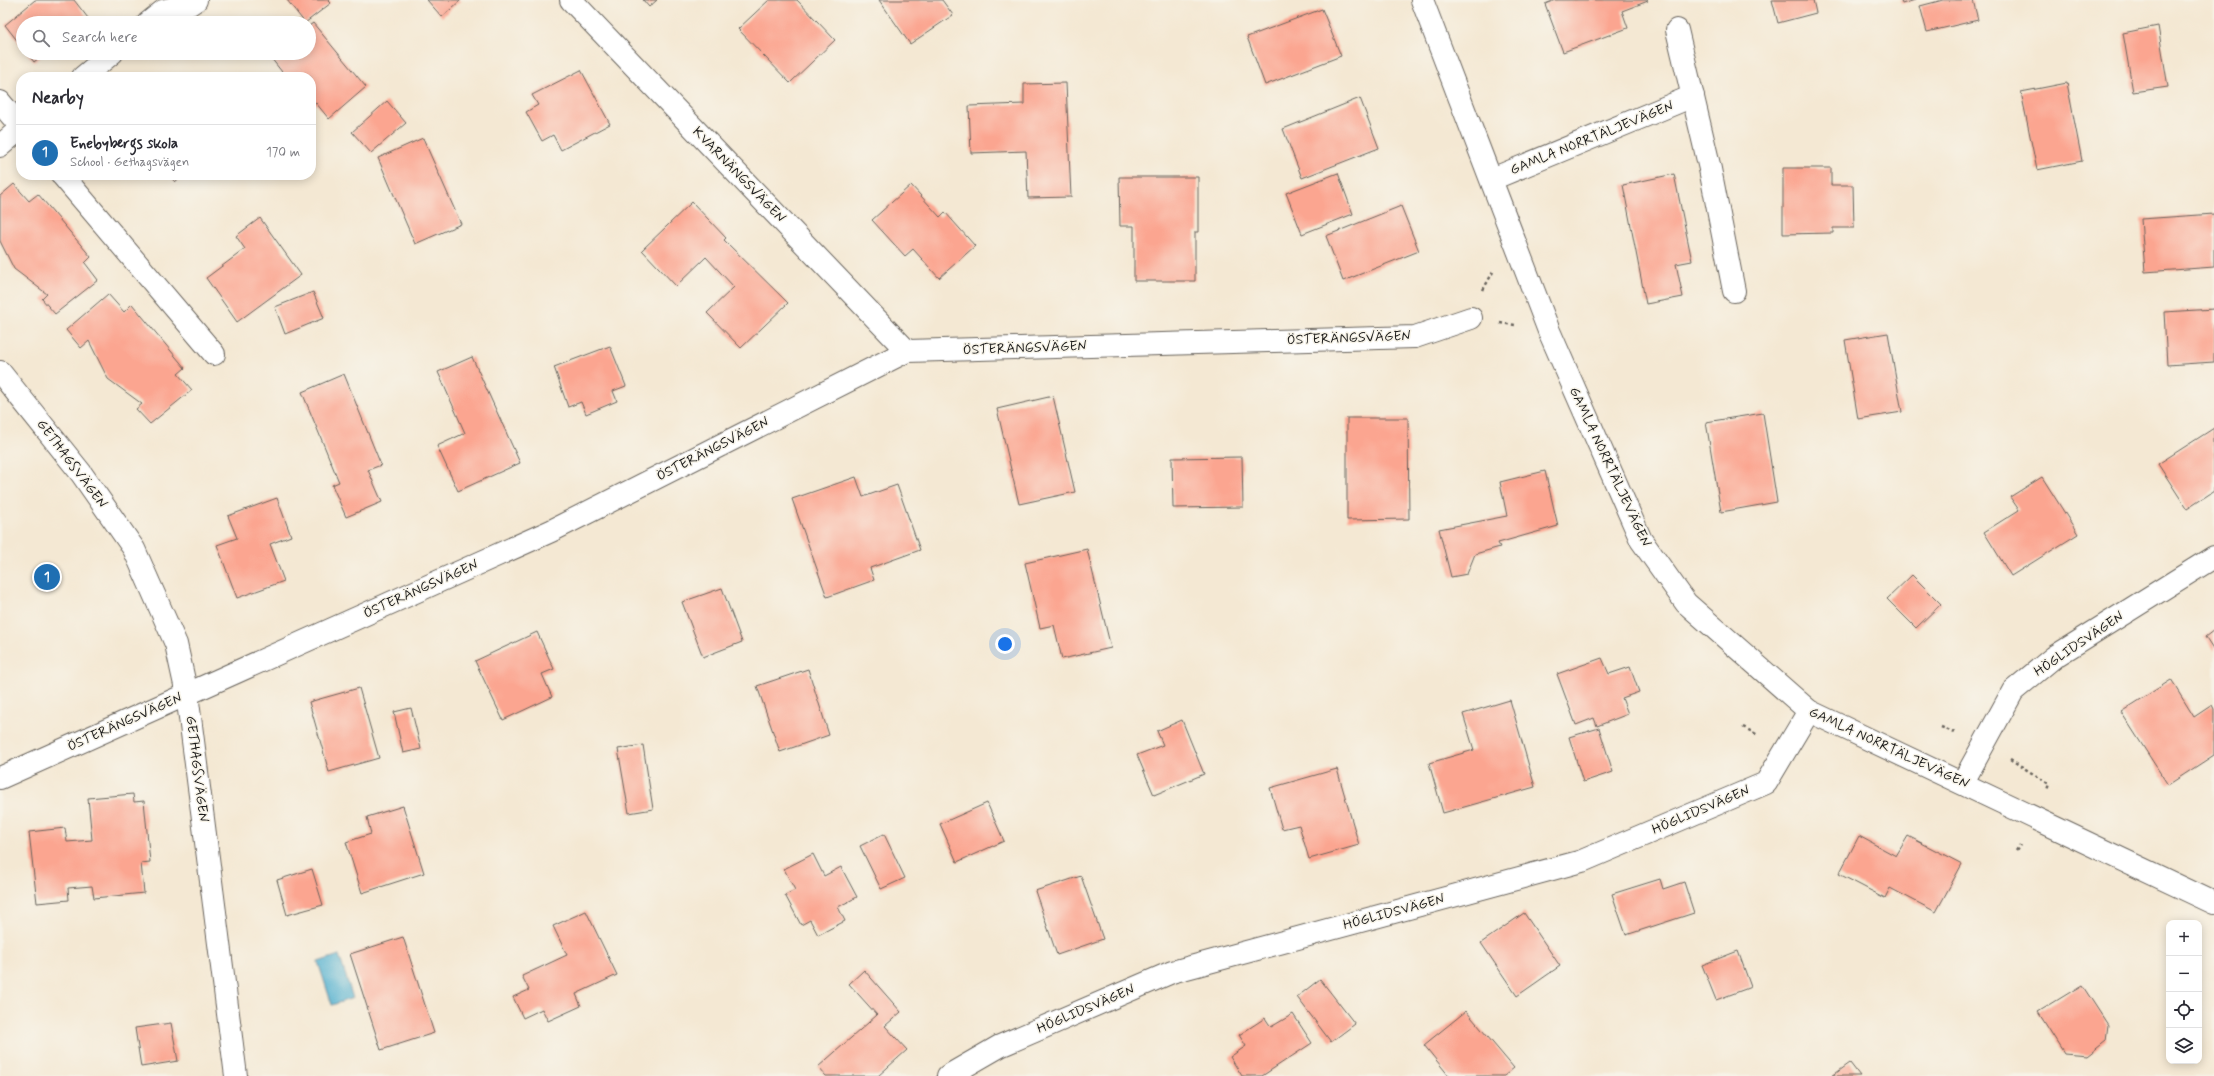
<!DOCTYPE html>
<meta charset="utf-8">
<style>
:root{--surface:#fff;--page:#f7f7f7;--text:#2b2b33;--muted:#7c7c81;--line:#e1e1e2;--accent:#1f6fb2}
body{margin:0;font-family:Mynerve,sans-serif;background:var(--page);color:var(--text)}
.controls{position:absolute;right:12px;bottom:12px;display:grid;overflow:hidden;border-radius:8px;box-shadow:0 2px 10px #0003}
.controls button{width:36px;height:36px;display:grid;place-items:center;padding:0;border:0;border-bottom:1px solid var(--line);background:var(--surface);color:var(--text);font:20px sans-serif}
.you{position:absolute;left:1005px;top:644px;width:14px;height:14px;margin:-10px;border:3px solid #fff;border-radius:50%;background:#1a73e8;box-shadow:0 0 0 6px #1a73e833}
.badge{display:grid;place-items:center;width:26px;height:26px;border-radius:50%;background:var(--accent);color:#fff;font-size:13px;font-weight:700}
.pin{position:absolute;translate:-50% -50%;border:2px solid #fff;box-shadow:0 1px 4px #0006}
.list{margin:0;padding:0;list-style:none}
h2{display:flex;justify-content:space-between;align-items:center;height:52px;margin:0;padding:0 16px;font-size:17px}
h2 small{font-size:13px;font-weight:400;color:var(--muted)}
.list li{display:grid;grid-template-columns:26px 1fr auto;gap:12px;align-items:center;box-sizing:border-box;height:56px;padding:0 16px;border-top:1px solid var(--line)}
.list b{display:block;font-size:15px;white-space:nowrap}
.list p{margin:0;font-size:13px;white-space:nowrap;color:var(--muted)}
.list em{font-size:13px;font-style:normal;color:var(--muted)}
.icon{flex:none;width:22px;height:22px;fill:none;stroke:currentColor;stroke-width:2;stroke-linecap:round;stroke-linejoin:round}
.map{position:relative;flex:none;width:2214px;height:1076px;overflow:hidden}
.search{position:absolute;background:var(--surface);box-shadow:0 2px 10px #0003;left:16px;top:16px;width:300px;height:44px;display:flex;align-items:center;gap:10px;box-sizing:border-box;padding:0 14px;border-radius:22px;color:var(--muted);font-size:15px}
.panel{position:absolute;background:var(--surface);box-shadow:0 2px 10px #0003;left:16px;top:72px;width:300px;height:108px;border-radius:16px}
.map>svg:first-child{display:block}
</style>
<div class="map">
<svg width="2214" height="1076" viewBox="0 0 2214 1076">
<rect width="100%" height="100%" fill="#f7f3e8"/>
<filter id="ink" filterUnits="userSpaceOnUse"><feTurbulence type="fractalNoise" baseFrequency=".025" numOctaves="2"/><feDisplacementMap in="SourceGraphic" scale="8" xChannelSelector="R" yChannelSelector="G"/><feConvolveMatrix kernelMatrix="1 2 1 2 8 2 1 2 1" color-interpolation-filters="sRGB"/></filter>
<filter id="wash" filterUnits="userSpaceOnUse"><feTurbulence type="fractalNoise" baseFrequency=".012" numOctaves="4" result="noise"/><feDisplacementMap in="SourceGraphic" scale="16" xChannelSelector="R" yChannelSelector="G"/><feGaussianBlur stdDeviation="0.9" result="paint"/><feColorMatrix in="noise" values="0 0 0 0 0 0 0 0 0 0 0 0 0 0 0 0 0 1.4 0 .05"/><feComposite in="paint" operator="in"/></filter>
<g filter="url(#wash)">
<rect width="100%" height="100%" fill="#f4e8d3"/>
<polygon fill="#51b0d0" stroke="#366676" points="339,955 353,998 332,1005 318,962"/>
<g id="blocks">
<g fill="#fba590">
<polygon points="35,0 74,0 88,18 81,23 23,23 23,48 5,25"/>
<polygon points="287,0 328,0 331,3 305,23"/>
<polygon points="427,0 461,0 442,17"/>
<polygon points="643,0 657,0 649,7"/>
<polygon points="769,0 797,0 835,40 790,83 738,29"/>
<polygon points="879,0 942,0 953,15 910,44"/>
<polygon points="1555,0 1647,0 1648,1 1622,11 1628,28 1563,52 1545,4"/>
<polygon points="1772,0 1813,0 1816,13 1778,23"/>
<polygon points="1901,0 1915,0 1902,4"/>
<polygon points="1943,0 1973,0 1978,20 1927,32 1920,6"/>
<polygon points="1322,9 1341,56 1265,85 1247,37"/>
<polygon points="313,23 366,87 329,119 316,103 311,107 311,77 286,77 271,58 277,53 309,53 309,26"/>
<polygon points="2158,26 2168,87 2133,92 2123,33"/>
<polygon points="27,53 45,53 34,62"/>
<polygon points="581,70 610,124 561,150 553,135 542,141 526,112 538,105 532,95"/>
<polygon points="1066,83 1071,197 1028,198 1026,151 971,153 969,106 1024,104 1024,84"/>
<polygon points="2067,83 2082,161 2037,170 2021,92"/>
<polygon points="1360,98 1379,148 1302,178 1283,129"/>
<polygon points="387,101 406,123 371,153 352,132"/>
<polygon points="423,138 461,224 415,244 378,158"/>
<polygon points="1783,168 1831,168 1831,185 1853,185 1854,228 1833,228 1833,233 1783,234"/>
<polygon points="1338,173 1353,214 1302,234 1286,193"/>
<polygon points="1674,174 1692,261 1676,264 1683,297 1646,304 1623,185"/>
<polygon points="169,175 183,175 175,182"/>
<polygon points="1119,177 1198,177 1198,232 1195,232 1195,281 1134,281 1134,226 1120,226"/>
<polygon points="14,184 29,201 38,194 91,257 85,263 98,280 55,314 42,299 47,294 14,269 0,241 0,196"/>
<polygon points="911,185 940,217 945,212 975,246 939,278 913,249 905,256 872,220"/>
<polygon points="692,202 726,238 724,240 788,303 741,348 707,313 734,287 706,257 676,286 642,250"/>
<polygon points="1401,206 1419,251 1343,281 1326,236"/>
<polygon points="2214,214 2214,267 2145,272 2141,219"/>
<polygon points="260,218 301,275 237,322 206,278 245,249 236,236"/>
<polygon points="313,292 324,318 285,334 275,307"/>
<polygon points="108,294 124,312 132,304 185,368 178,374 192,390 150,424 136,409 142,404 108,379 89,341 81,348 66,330"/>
<polygon points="2214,309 2214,362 2167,365 2164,312"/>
<polygon points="1888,333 1902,412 1858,419 1845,340"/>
<polygon points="610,346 626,386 613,391 617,401 586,414 581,402 568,407 554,367"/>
<polygon points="472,357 520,463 458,491 437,446 465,433 438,372"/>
<polygon points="344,374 381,465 368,470 382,502 346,517 332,485 339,482 302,392"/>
<polygon points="1053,396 1075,492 1019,504 997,409"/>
<polygon points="1763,413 1777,502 1721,512 1706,422"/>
<polygon points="1347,418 1408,418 1409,519 1347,520"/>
<polygon points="2214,428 2214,491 2187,509 2158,464"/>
<polygon points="1242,457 1243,507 1173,508 1172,458"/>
<polygon points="1545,471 1558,526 1498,543 1500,547 1475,554 1467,574 1451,577 1439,529 1507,516 1500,482"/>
<polygon points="856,477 863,497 897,485 920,550 870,568 874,580 827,597 792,499"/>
<polygon points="2042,477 2078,534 2011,576 1984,532 2019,510 2010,497"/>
<polygon points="277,498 291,536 270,544 284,581 237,598 217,545 237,538 228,516"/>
<polygon points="1087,549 1111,648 1062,659 1054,625 1040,628 1025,563"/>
<polygon points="1912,575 1941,604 1916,628 1887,599"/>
<polygon points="722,588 742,642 703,657 682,602"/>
<polygon points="2214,630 2214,651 2205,637"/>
<polygon points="537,632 554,669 542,674 552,697 503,720 475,661"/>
<polygon points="1602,658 1609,674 1630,667 1639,692 1622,698 1628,714 1597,726 1594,718 1576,725 1557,674"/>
<polygon points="808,669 829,735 780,752 757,686"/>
<polygon points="2171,680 2194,717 2212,705 2214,709 2214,755 2168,785 2121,712"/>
<polygon points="359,688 379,758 329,772 309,702"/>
<polygon points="1510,700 1535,787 1443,813 1429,763 1474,750 1463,714"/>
<polygon points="411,708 421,749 403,753 394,712"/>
<polygon points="1182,720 1204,774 1154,795 1137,755 1163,745 1157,731"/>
<polygon points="1599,728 1613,772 1583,782 1569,737"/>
<polygon points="643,745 653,809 629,813 618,749"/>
<polygon points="1337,769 1359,845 1309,859 1299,825 1282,829 1270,788"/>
<polygon points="133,794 134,802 144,801 150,862 141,863 144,893 94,898 92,886 68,888 69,900 37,903 29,832 65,828 67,842 92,840 88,798"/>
<polygon points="987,803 1004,841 957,862 940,824"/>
<polygon points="403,806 424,873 362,893 346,842 371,834 367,817"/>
<polygon points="884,834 905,878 881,889 860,846"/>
<polygon points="1859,836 1896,856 1908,836 1962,864 1936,912 1890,888 1885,898 1839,874"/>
<polygon points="813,854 824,876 841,867 857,897 838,907 845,921 818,935 810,920 801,925 785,895 795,890 784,869"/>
<polygon points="312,869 323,905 287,915 277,880"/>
<polygon points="1081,876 1103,939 1057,955 1035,891"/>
<polygon points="1660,879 1663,889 1684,882 1694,913 1626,935 1612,894"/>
<polygon points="586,911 617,975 576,994 581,1006 548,1021 542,1009 523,1018 513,997 529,990 522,976 567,955 553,926"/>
<polygon points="1524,913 1560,966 1517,996 1481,943"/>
<polygon points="403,937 434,1033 381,1050 350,954"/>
<polygon points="1738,951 1751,987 1716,1000 1702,965"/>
<polygon points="864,970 901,1012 885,1026 907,1050 878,1076 826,1076 818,1067 877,1015 849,984"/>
<polygon points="1320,979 1355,1024 1331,1042 1297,997"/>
<polygon points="2082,985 2108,1025 2106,1040 2087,1055 2064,1053 2038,1012"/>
<polygon points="1466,1011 1514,1068 1504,1076 1449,1076 1424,1045"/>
<polygon points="1293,1014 1312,1043 1262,1076 1242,1076 1230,1057 1246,1046 1239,1035 1265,1018 1271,1027"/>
<polygon points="171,1023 178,1061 141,1067 135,1028"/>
<polygon points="1850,1063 1860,1076 1832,1076"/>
</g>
</g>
</g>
<g filter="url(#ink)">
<use href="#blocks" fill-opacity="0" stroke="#68635c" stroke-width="1"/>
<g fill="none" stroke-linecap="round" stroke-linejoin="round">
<defs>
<polyline id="pedestrian" points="0,372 81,473 134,549 176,644 187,694"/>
<g id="minor">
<polyline points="571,0 907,351"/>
<polyline points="148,23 163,11 190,4 196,0"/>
<polyline points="1677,30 1710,169 1734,291"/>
<polyline points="83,77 112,53"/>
<polyline points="0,102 21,127"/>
<polyline points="0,146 21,128"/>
<polyline points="62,175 214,354"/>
<polyline points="1492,179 1693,96"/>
<polyline points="187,694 236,1076"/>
<polyline points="0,778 551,531 907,351 1415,337 1471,318"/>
<polyline points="1963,782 2013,691 2054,657 2214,557"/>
<polyline points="948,1076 1000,1046 1172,972 1582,861 1766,783 1809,711"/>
</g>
<polyline id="tertiary" points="1422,0 1549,331 1641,540 1686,603 1809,711 2214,903"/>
</defs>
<use href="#pedestrian" stroke="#68635c" stroke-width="24"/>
<use href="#minor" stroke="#68635c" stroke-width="24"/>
<use href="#tertiary" stroke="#68635c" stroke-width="24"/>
<g stroke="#68635c" stroke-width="2.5" stroke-dasharray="3 3" stroke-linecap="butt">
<polyline points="1483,290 1493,272"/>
<polyline points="1500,323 1515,325"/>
<polyline points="1743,727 1758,735"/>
<polyline points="1941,727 1955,733"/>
<polyline points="2010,759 2049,784 2047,790"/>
<polyline points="2016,851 2020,845"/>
</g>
<use href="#pedestrian" stroke="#fff" stroke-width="22"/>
<use href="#minor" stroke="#fff" stroke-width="22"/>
<use href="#tertiary" stroke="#fff" stroke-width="22"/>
</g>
</g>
<g text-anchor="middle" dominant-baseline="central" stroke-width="3" stroke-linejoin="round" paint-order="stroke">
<g font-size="14" fill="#1c1c1c" stroke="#f7f3e8">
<text transform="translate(1592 138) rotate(-22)">GAMLA NORRTÄLJEVÄGEN</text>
<text transform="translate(739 175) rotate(46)">KVARNÄNGSVÄGEN</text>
<text transform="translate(1349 338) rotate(-2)">ÖSTERÄNGSVÄGEN</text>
<text transform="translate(1025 348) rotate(-2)">ÖSTERÄNGSVÄGEN</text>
<text transform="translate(713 449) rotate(-27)">ÖSTERÄNGSVÄGEN</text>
<text transform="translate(72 464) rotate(53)">GETHAGSVÄGEN</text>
<text transform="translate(1610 467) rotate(65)">GAMLA NORRTÄLJEVÄGEN</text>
<text transform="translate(421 589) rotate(-24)">ÖSTERÄNGSVÄGEN</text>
<text transform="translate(2079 644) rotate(-34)">HÖGLIDSVÄGEN</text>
<text transform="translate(125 722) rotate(-24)">ÖSTERÄNGSVÄGEN</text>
<text transform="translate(1889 748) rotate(25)">GAMLA NORRTÄLJEVÄGEN</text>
<text transform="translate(197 769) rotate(83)">GETHAGSVÄGEN</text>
<text transform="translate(1701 810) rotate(-23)">HÖGLIDSVÄGEN</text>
<text transform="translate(1394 912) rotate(-15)">HÖGLIDSVÄGEN</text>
<text transform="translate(1086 1009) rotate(-23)">HÖGLIDSVÄGEN</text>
</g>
</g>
</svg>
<div class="controls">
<button>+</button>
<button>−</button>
<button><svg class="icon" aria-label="locate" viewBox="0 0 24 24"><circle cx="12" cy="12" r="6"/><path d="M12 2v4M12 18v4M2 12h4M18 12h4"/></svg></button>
<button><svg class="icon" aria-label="layers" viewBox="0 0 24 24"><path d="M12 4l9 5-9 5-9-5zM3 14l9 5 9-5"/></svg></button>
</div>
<div class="you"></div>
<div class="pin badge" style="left:47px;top:577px">1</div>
<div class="search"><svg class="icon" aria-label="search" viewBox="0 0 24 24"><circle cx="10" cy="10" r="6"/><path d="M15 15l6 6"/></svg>Search here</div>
<section class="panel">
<h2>Nearby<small></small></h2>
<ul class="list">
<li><span class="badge">1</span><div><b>Enebybergs skola</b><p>School · Gethagsvägen</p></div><em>170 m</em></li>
</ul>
</section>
</div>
